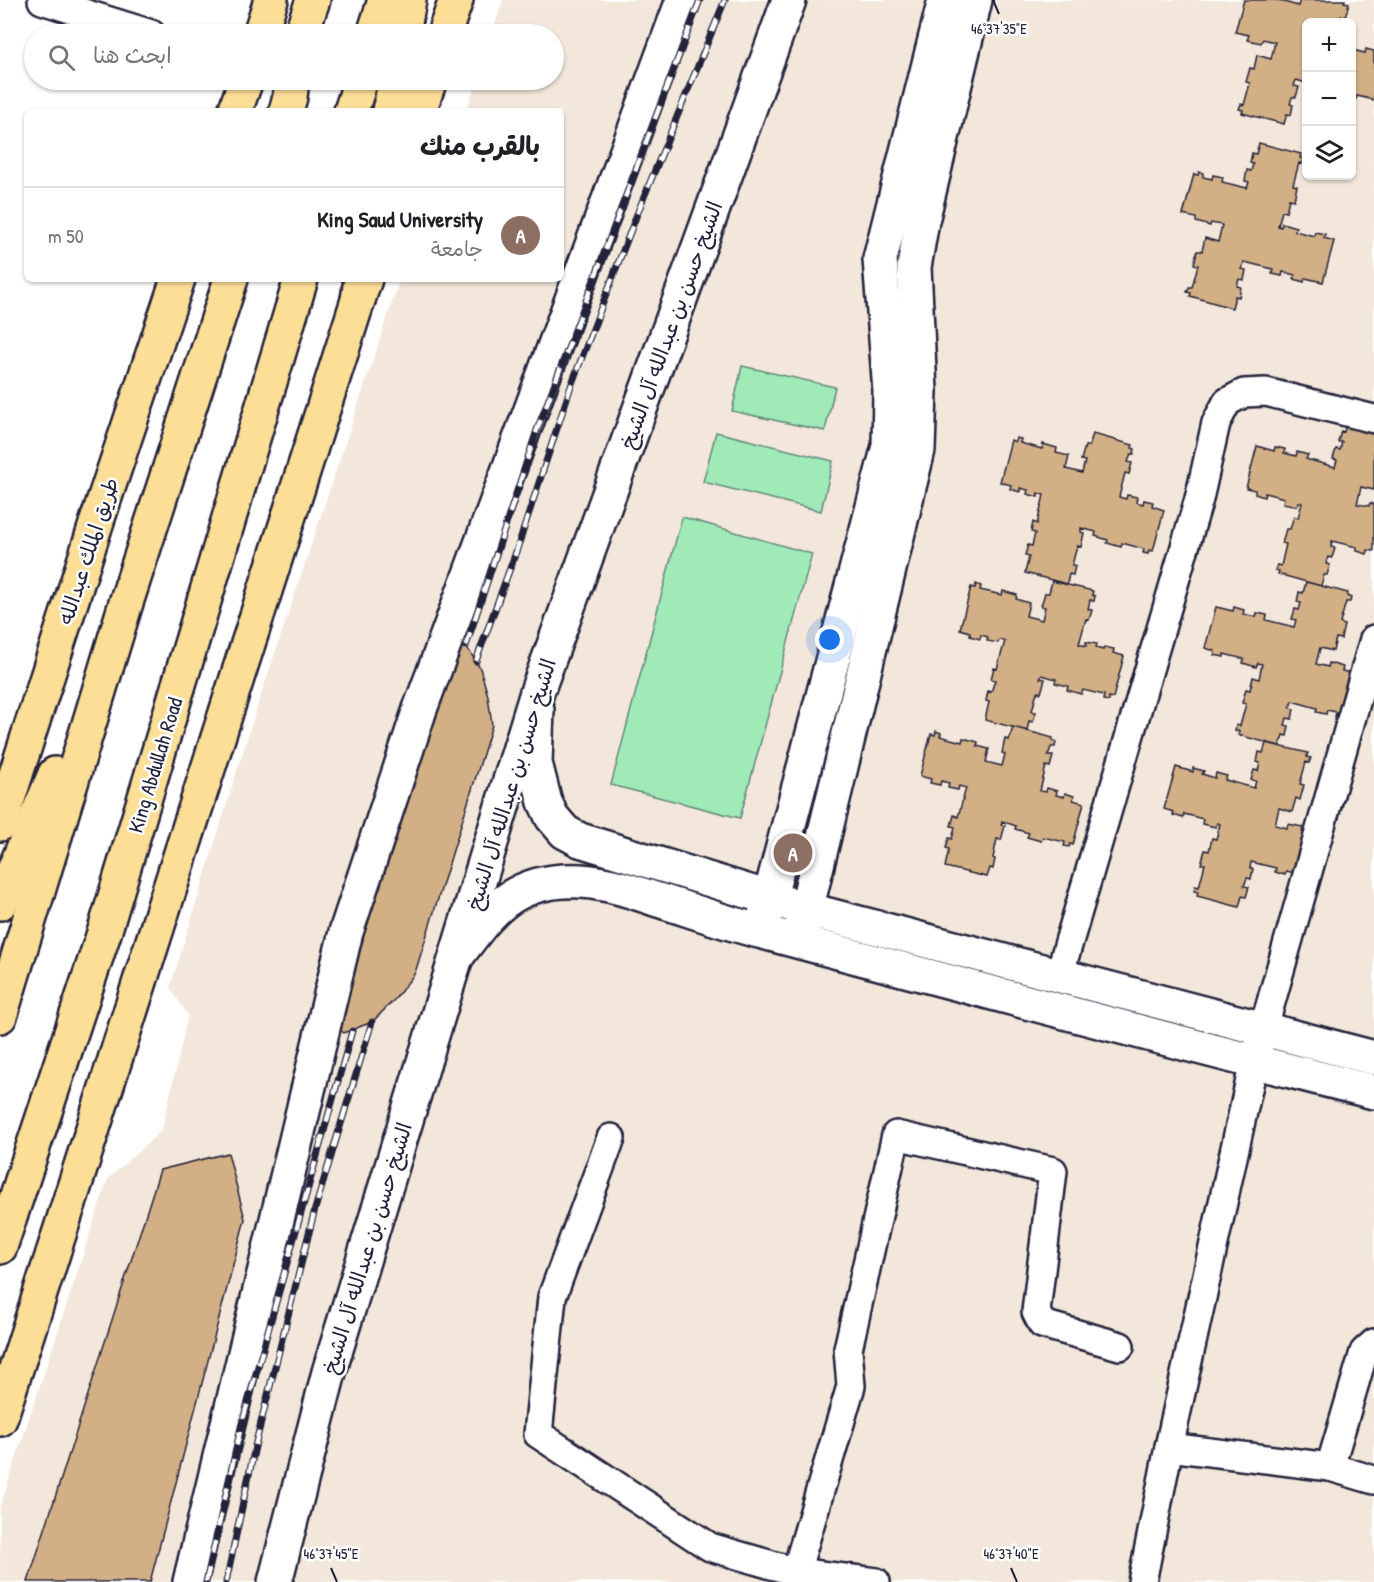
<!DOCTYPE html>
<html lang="ar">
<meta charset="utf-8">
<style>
:root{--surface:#fff;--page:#f6f6f6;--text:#202124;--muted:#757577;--line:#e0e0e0;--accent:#c8321e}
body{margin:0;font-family:"Patrick Hand","Playpen Sans Arabic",sans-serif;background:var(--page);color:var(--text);direction:rtl}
.controls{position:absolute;right:18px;top:18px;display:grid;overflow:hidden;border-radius:9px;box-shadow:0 2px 4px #0004}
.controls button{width:54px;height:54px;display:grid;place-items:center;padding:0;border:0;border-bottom:2px solid var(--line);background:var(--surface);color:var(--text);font:30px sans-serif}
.you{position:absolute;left:830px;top:640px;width:21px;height:21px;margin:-15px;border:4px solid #fff;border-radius:50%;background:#1a73e8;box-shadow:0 0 0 9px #1a73e833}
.badge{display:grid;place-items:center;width:39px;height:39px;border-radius:50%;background:var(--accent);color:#fff;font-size:20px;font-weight:700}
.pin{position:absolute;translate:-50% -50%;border:3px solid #fff;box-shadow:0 2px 6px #0006}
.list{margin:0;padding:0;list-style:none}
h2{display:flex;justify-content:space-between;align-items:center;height:78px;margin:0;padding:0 24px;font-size:26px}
h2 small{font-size:20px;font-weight:400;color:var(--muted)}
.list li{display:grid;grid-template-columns:39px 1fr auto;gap:18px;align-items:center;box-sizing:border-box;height:96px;padding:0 24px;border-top:2px solid var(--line)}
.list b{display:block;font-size:22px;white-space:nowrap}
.list p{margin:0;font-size:20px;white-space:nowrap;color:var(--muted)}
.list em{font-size:20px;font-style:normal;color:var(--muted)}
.icon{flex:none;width:33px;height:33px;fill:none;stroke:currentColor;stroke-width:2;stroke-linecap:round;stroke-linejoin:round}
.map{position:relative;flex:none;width:1374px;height:1582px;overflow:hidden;direction:ltr}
.search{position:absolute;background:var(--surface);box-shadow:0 2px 4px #0004;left:24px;top:24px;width:540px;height:66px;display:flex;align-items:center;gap:15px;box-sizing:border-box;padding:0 21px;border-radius:33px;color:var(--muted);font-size:22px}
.panel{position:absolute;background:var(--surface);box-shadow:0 2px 4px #0004;left:24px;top:108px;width:540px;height:174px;border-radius:9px;direction:rtl}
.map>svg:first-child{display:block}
</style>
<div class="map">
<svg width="1374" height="1582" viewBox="0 0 1374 1582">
<rect width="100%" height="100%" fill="#fff"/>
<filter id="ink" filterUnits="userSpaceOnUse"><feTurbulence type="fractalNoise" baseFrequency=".0167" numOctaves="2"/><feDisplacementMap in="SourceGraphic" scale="12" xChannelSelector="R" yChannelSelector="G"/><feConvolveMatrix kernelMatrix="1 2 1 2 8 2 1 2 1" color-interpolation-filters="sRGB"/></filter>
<g filter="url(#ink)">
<path fill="#f2e7da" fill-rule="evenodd" d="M503 0H1374V1582H0V1507L108 1179 162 1130 188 1015 170 988 253 719 400 279H561V111H466L477 80H554V34H492ZM1306 22H1352V176H1306Z"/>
<g fill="#a0eab8" stroke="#61867a" stroke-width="1.5">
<polygon points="742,366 835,387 825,431 732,411"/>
<polygon points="716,432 833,461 821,511 703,482"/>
<polygon points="682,517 812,554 740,818 611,785"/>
</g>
<g fill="#d3af85" stroke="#22223b" stroke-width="1.5">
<polygon points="1244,0 1277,0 1298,6 1300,0 1345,0 1344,2 1349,3 1345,18 1341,16 1339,22 1306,22 1306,83 1296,80 1294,86 1299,87 1296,97 1292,97 1290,104 1293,105 1291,115 1287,114 1284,124 1242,113 1243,110 1239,109 1241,104 1244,105 1250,83 1246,82 1250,68 1254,69 1257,55 1271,59 1275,42 1263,39 1261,43 1247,40 1249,35 1235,32"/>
<polygon points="1366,49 1374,51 1374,100 1357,96 1356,99 1352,98 1352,50 1365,53"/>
<polygon points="1259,143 1301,154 1300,158 1304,159 1302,164 1299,163 1293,185 1297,186 1294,200 1289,199 1286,212 1282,211 1278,226 1281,227 1282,223 1296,227 1295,231 1314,236 1315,232 1325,234 1324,238 1334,241 1323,282 1305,278 1304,282 1294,279 1295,275 1283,272 1282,276 1272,274 1273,269 1244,262 1242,269 1246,270 1244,280 1239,279 1237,286 1241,287 1239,297 1235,296 1232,308 1190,296 1191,293 1187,292 1189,287 1192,287 1198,265 1194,264 1197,251 1202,251 1205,238 1218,242 1222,225 1211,223 1210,226 1196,222 1196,218 1183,215 1194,174 1198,175 1199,172 1203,173 1203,177 1212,179 1213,175 1223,177 1222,182 1247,188 1249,182 1245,181 1247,170 1251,171 1253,164 1250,163 1252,153 1256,154"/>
<polygon points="1347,421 1374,428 1374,490 1361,487 1357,504 1369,506 1370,503 1374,504 1374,551 1368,550 1367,554 1357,551 1357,547 1332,541 1331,547 1335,548 1332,558 1328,557 1326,564 1330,565 1327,575 1324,575 1321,586 1278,574 1279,571 1275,570 1277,565 1281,566 1286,544 1282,543 1286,529 1290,529 1294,516 1298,518 1302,503 1299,502 1297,506 1283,503 1284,498 1265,493 1264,497 1255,494 1255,490 1246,488 1257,446 1274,451 1275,447 1285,449 1284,453 1296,456 1297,452 1308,455 1306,459 1335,467 1337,460 1333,459 1336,449 1340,450 1342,442 1338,442 1341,431 1344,432"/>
<polygon points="1093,434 1133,445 1132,448 1135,449 1134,454 1131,454 1128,462 1132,463 1129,474 1125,473 1119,497 1126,499 1127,495 1137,497 1136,502 1143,504 1144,500 1153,502 1152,506 1164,510 1153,551 1149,550 1148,554 1143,553 1144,549 1122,543 1121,547 1107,543 1108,540 1095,536 1096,532 1081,528 1081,532 1084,533 1081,547 1077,546 1072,565 1075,566 1073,575 1069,574 1067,584 1025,573 1029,556 1025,555 1028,545 1032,546 1035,533 1031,532 1033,522 1037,524 1044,495 1038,493 1038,497 1027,494 1028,490 1020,488 1020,492 1010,489 1011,485 1000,482 1011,440 1015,442 1016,438 1021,439 1020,443 1042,449 1043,444 1057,448 1056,453 1069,456 1066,469 1082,473 1085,461 1081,460 1085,446 1089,446"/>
<polygon points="1052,581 1093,591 1092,595 1095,596 1094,601 1090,600 1088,609 1092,610 1089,620 1086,619 1079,644 1086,646 1086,642 1097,644 1096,648 1103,650 1104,647 1114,649 1113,653 1124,656 1113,698 1109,697 1109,701 1103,700 1104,695 1083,690 1081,694 1067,690 1068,686 1055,683 1056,679 1042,675 1040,678 1045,679 1041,693 1037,692 1032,711 1036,712 1033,722 1029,721 1027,731 985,720 989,702 986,701 988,691 991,692 995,680 991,679 994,668 997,669 1005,641 999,640 998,643 987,641 988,637 981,635 980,639 970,636 970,632 960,629 971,587 975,588 976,584 981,586 980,590 1002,595 1003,591 1017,595 1016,599 1029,603 1026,616 1042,620 1045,607 1041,606 1045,593 1049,593"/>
<polygon points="1306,582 1348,593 1347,596 1351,598 1350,602 1346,602 1340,623 1344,625 1341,639 1336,638 1333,651 1320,648 1316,664 1328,667 1329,663 1343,667 1342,671 1355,674 1340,717 1335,717 1336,712 1327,710 1326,714 1316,712 1317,708 1292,701 1290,708 1294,709 1292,719 1287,718 1285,725 1289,726 1287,736 1283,735 1280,746 1238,735 1239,731 1235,731 1236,725 1240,726 1246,704 1242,703 1246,689 1250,690 1253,677 1259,679 1262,664 1258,663 1256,667 1243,663 1244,659 1224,654 1224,657 1214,655 1215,651 1205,648 1216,607 1233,611 1234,607 1244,610 1243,614 1256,617 1257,613 1267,615 1266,620 1294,627 1296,620 1292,619 1295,609 1299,610 1301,603 1297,602 1299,592 1303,593"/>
<polygon points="453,642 460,642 466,646 480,668 488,696 492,725 415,973 395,999 372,1022 344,1033 333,1025"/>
<polygon points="1013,727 1053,738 1052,741 1056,742 1055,747 1051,747 1048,756 1053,756 1050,767 1046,766 1040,791 1046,792 1047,788 1057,791 1056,795 1064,797 1065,793 1074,796 1073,800 1084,803 1073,845 1070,844 1069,847 1064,846 1065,842 1043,837 1041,841 1027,837 1029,833 1015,829 1016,826 1002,821 1001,825 1005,826 1001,840 997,839 993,858 995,859 993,869 990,868 987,877 945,867 949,849 946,848 949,838 952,839 955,827 951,826 954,815 958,817 966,788 959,786 958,790 948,788 949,783 941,781 940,785 930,783 931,779 920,776 931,734 935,735 936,731 941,733 940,736 962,742 963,738 978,742 977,746 989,749 986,762 1002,766 1005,754 1002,753 1005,739 1009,740"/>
<polygon points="1266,743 1308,753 1307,757 1311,758 1309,763 1306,762 1300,784 1304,785 1300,800 1296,798 1292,812 1279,808 1275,825 1287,828 1288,824 1303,827 1302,832 1315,835 1295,873 1286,871 1285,875 1275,872 1276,868 1251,862 1250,868 1253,869 1251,879 1247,878 1244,886 1249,887 1246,897 1242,896 1239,907 1197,896 1198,892 1194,891 1195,886 1199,887 1205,864 1201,864 1205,850 1209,851 1212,838 1216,839 1220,824 1217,823 1216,827 1202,824 1203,819 1184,814 1183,818 1173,815 1174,812 1164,809 1176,767 1193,772 1193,768 1204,771 1202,774 1215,778 1216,773 1227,776 1225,780 1254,788 1256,781 1251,780 1254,770 1258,771 1260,763 1257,762 1259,752 1263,753"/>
<polygon points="228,1153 245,1219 150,1582 28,1582 160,1170"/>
</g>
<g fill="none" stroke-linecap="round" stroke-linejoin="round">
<defs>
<g id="minor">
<polyline points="42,0 151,34"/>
<polyline points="1059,976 1199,499 1216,423 1227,402 1244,393 1266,392 1374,419"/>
<polyline points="611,1138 552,1297 538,1434 710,1547 796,1572 876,1582"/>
<polyline points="1169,1447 1330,1467 1374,1480"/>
<polyline points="1330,1467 1364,1352 1374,1343"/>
<polyline points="796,1572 851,1386 848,1349 896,1135 1053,1171 1036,1312 1042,1324 1120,1346"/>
<polyline points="1142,1582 1169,1447 1254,1062 1374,639"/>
</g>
<g id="tertiary">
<polyline points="537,710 535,763 545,802 552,817 565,832 580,840 805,909 1374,1058"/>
<polyline points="764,919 889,446 890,392 880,259 945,0"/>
<polyline points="801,931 918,450 920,391 914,267 922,221 975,0"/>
<path d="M457 956C488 915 508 884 564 881 596 879 626 889 655 899 691 910 726 923 763 932 966 986 1170 1041 1374 1092"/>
</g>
<g id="secondary">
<polyline points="190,1582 346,932 420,709 683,0"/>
<polyline points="275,1582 329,1372 538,689 789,0"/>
</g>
<g id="primary">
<polyline points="260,34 271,0"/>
<polyline points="403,34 409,0"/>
<polyline points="235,111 246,80"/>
<polyline points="390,111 395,80"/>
<polyline points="0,824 97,521 178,279"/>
<polyline points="0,1419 358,300 361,279"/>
</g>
<g id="trunk">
<polyline points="301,34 313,0"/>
<polyline points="374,34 385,0"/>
<polyline points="286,111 290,97 292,80"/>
<polyline points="351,111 361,80"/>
<polyline points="0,903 55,774"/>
<polyline points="0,1016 125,606 231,279"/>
<polyline points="0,1247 105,930 301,279"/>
</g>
<g id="motorway">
<polyline points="444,34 456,0"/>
<polyline points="419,111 430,80"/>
<polyline points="358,300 365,279"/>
</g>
</defs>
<use href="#minor" stroke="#22223b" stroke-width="32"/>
<use href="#tertiary" stroke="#22223b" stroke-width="38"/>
<use href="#secondary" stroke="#22223b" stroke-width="38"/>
<use href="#primary" stroke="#22223b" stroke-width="38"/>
<use href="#trunk" stroke="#22223b" stroke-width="38"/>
<use href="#motorway" stroke="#22223b" stroke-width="38"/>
<use href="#minor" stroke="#fff" stroke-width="27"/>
<use href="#tertiary" stroke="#fff" stroke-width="33"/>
<use href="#secondary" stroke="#fff" stroke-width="33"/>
<use href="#primary" stroke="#fdde96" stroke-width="33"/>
<use href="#trunk" stroke="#fdde96" stroke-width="33"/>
<use href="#motorway" stroke="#fdde96" stroke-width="33"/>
<defs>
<g id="rail">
<polyline points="466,646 537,430 700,0"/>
<polyline points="476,661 516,552 571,386 637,214 725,0"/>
<polyline points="206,1582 241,1427 352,1031"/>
<polyline points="226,1582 256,1442 315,1209 372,1022"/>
</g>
</defs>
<use href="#rail" stroke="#22223b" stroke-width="7"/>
<use href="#rail" stroke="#fff" stroke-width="4.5" stroke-dasharray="14" stroke-linecap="butt"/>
</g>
</g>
<path fill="none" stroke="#22223b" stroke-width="2" d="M993 0 999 14M331 1568 337 1582M1011 1568 1017 1582"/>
<g text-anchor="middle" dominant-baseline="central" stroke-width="5" stroke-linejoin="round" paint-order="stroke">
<g font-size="21" fill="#22223b" stroke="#fff">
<text transform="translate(671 325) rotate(-70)">الشيخ حسن بن عبدالله آل الشيخ</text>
<text transform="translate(88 551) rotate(-72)">طريق الملك عبدالله</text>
<text transform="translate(155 765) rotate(-73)">King Abdullah Road</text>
<text transform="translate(511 784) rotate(-73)">الشيخ حسن بن عبدالله آل الشيخ</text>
<text transform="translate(367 1248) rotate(-73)">الشيخ حسن بن عبدالله آل الشيخ</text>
</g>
</g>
<g font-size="15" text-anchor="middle" fill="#22223b" stroke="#fff" stroke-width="5" stroke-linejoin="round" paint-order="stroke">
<text x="999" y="34">46°37'35"E</text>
<text x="331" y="1559">46°37'45"E</text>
<text x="1011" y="1559">46°37'40"E</text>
</g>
</svg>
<div class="controls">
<button>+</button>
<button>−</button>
<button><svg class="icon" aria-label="layers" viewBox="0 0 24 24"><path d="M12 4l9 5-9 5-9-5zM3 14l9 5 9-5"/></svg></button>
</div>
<div class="you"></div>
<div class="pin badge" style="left:793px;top:853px;background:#8d6e63">A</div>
<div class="search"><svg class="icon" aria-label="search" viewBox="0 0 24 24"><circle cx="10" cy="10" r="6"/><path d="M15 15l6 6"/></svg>ابحث هنا</div>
<section class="panel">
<h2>بالقرب منك<small></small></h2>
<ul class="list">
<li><span class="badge" style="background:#8d6e63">A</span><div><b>King Saud University</b><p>جامعة</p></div><em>50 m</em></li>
</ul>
</section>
</div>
